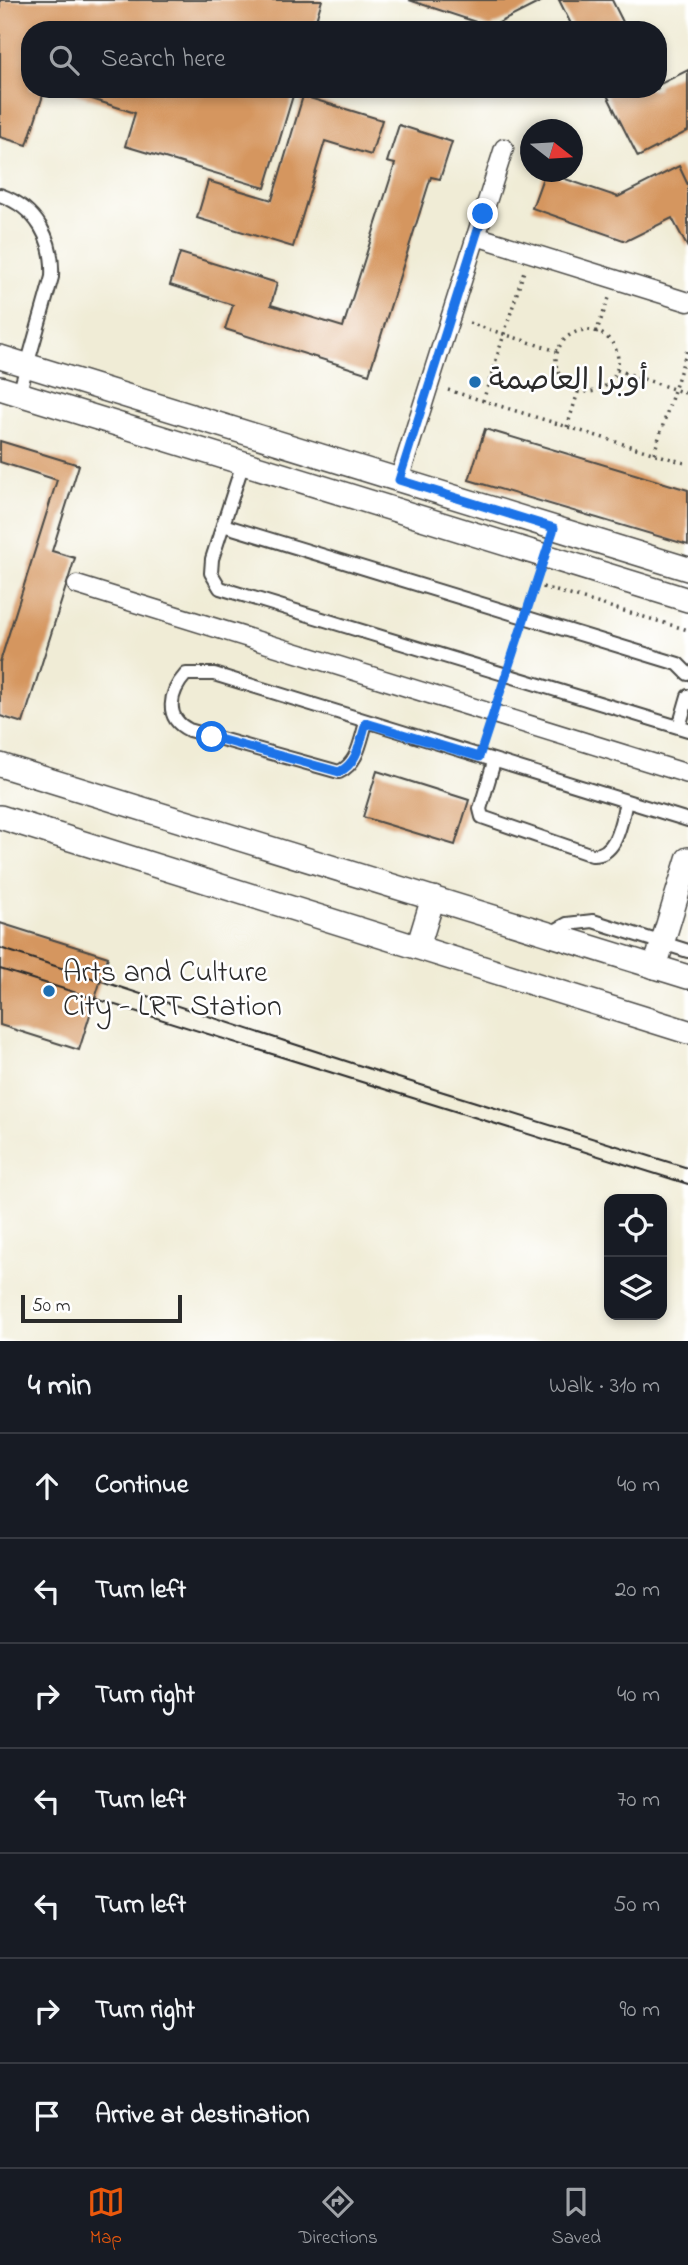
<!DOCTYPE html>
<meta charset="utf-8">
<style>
:root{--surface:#171b24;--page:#242831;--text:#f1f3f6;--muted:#9ea1a6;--line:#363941;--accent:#ea580c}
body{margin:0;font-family:"Indie Flower","Playpen Sans Arabic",sans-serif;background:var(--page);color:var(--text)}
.controls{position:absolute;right:21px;bottom:21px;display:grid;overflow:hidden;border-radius:14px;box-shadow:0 4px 10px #0003}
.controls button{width:63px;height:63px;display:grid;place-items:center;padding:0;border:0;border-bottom:2px solid var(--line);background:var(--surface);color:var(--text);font:35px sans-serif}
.compass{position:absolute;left:520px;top:119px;width:63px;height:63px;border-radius:50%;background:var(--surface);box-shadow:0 4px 10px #0003;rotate:107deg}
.scale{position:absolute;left:21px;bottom:18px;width:161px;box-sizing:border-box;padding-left:7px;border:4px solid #2b2b2b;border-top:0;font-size:19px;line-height:24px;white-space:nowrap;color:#2b2b2b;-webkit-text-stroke:5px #fff;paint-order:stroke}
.stop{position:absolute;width:21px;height:21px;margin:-16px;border:5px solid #1a73e8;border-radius:50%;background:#fff}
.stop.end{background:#1a73e8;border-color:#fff;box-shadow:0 2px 7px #0008}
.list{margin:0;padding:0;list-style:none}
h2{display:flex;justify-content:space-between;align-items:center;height:91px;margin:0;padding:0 28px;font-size:30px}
h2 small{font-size:23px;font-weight:400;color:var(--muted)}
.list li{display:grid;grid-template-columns:46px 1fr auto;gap:21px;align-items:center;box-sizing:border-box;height:105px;padding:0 28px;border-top:2px solid var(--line)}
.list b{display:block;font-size:26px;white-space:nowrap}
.list em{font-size:23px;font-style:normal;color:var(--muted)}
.icon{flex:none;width:38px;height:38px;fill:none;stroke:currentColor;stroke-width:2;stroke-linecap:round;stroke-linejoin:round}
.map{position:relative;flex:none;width:688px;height:1341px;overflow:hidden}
.search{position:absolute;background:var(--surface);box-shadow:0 4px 10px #0003;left:21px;right:21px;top:21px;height:77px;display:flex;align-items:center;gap:18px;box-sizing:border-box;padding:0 24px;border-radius:28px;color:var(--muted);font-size:26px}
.sheet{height:826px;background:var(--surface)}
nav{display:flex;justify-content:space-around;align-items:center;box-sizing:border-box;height:98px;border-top:2px solid var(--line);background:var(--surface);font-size:19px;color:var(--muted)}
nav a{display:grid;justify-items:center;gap:4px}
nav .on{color:var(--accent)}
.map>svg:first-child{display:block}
</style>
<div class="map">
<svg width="688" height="1341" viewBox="0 0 688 1341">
<rect width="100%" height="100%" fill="#fff"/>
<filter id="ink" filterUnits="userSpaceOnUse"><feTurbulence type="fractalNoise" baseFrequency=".0143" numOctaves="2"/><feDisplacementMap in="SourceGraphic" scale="14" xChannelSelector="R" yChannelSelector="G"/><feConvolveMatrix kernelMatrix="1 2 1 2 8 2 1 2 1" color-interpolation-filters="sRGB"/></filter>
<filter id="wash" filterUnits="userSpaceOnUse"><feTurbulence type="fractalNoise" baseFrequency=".00686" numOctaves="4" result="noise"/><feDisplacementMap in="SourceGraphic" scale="28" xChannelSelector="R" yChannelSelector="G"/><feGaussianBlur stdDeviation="1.57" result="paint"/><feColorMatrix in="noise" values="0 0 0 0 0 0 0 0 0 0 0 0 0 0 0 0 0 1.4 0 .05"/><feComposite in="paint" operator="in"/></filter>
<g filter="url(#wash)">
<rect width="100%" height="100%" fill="#f0ecd6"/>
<g id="blocks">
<g fill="#d5965e">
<polygon points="0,0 322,0 313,30 30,30 30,89 45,89 27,145 0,137"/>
<polygon points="409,0 544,0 491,27"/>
<polygon points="559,0 612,0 627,30 574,30"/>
<polygon points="688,70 688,131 638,157 604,89 658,89 658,85"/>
<polygon points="61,89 295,89 265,188 125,146 135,113"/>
<polygon points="303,96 382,120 371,155 325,141 293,247 197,218 208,181 272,200"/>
<polygon points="399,125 452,142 440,179 431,177 369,374 225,329 233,305 170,285 180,253 277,283 271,305 343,327 395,164 387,162"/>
<polygon points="679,166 688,185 688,248 672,218 626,241 532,208 545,172 618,197"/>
<polygon points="485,429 688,490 688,545 469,480"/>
<polygon points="0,441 79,465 52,551 75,558 23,723 0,716 0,662 57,480 0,462"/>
<polygon points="377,771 469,800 455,845 363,817"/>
<polygon points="0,923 108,957 79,1050 0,1025"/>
</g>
</g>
</g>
<g filter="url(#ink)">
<use href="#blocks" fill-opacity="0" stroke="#494845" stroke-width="2"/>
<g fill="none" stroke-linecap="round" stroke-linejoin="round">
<defs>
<g id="service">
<path d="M0 195C37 208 54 240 52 277L19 394"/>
<polyline points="243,463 212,559 211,573 220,588 688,730"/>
<polyline points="223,525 678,664 688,674"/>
<path d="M366 723C360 742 358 763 339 772L189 730C164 718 169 693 186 674H214L688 820"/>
<polyline points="679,727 688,696"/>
<path d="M494 762 480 809 482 817 592 855C618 856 621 820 626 802"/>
<polyline points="549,934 567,924 593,921 688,951"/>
</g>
<g id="pedestrian">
<polyline points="476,236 688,302"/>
<polyline points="399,480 504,148"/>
<polyline points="77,585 688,774"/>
</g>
<g id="minor">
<polyline points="0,357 688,569"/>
<polyline points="0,388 688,600"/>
<polyline points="0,765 688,977"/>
<polyline points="0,817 688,1032"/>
<polyline points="418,947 433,898"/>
<polyline points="655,967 688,859"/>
</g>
</defs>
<use href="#service" stroke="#494845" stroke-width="16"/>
<use href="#pedestrian" stroke="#494845" stroke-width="21"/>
<use href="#minor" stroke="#494845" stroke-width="26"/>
<g stroke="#494845" stroke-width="3.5" stroke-dasharray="2 5" stroke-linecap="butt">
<polyline points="469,323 557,351"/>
<circle cx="587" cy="361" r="31"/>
<polyline points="596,333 609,298"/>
<polyline points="617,370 688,394"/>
<polyline points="448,390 688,464"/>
<polyline points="483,401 524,271"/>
<polyline points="567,427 579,389"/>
<polyline points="654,453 688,347"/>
<polyline points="536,585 688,630"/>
<polyline points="530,603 538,577"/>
<polyline points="511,660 520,634"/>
</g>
<use href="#service" stroke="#fff" stroke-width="12"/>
<use href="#pedestrian" stroke="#fff" stroke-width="18"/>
<use href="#minor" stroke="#fff" stroke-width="23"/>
<g stroke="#2b2b2b" stroke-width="2">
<polyline points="0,948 392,1076 688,1168"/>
<polyline points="0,969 688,1184"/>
</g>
</g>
</g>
<g fill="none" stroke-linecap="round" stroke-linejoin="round" filter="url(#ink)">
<path stroke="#1a73e8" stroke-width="9" d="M212 737 339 772C358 763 360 742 366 723L479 757 554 528 399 480 483 214"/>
</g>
<g fill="#1f6fb2" stroke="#fff" stroke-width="2.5">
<circle cx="475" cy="382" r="7"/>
<circle cx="49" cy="991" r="7"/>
</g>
<g text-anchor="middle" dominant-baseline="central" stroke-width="5" stroke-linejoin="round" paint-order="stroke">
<g font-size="30" fill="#2b2b2b" stroke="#fff" text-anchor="start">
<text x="489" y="382">أوبرا العاصمة</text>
<text x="63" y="974">Arts and Culture<tspan x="63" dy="34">City - LRT Station</tspan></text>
</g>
</g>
</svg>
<div class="controls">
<button><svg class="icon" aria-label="locate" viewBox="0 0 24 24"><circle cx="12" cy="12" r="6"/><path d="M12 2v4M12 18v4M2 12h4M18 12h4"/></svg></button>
<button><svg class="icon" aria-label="layers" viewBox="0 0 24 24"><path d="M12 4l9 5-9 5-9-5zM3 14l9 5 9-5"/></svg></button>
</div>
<svg class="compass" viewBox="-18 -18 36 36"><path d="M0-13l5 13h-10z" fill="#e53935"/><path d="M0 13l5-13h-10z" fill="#9ea1a6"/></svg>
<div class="scale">50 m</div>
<div class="stop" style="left:212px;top:737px"></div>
<div class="stop end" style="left:483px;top:214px"></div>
<div class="search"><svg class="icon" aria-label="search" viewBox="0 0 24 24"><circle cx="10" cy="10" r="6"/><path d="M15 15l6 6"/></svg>Search here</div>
</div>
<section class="sheet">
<h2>4 min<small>Walk · 310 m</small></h2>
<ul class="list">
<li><svg class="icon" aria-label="ahead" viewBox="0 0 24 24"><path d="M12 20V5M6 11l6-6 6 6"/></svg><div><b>Continue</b></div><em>40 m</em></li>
<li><svg class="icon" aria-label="left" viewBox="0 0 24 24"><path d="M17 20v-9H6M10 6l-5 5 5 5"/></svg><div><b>Turn left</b></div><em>20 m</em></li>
<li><svg class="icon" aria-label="right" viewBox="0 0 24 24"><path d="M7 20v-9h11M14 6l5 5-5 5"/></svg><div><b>Turn right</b></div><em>40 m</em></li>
<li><svg class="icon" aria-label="left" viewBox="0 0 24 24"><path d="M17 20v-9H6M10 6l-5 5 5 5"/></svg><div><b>Turn left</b></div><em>70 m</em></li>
<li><svg class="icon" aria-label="left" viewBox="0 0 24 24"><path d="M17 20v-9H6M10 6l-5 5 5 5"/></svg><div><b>Turn left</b></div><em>50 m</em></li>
<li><svg class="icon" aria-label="right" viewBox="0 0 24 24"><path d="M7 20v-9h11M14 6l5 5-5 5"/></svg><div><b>Turn right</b></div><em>90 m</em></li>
<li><svg class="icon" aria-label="arrive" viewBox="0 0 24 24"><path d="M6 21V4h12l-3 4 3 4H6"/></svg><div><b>Arrive at destination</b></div></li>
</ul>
</section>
<nav>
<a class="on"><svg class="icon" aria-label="map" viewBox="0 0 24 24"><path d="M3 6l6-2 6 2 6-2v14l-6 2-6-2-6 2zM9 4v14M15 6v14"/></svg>Map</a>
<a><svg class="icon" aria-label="directions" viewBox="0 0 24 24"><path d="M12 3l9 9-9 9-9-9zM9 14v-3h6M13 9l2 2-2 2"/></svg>Directions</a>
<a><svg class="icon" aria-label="saved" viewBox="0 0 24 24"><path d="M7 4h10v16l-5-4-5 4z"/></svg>Saved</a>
</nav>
